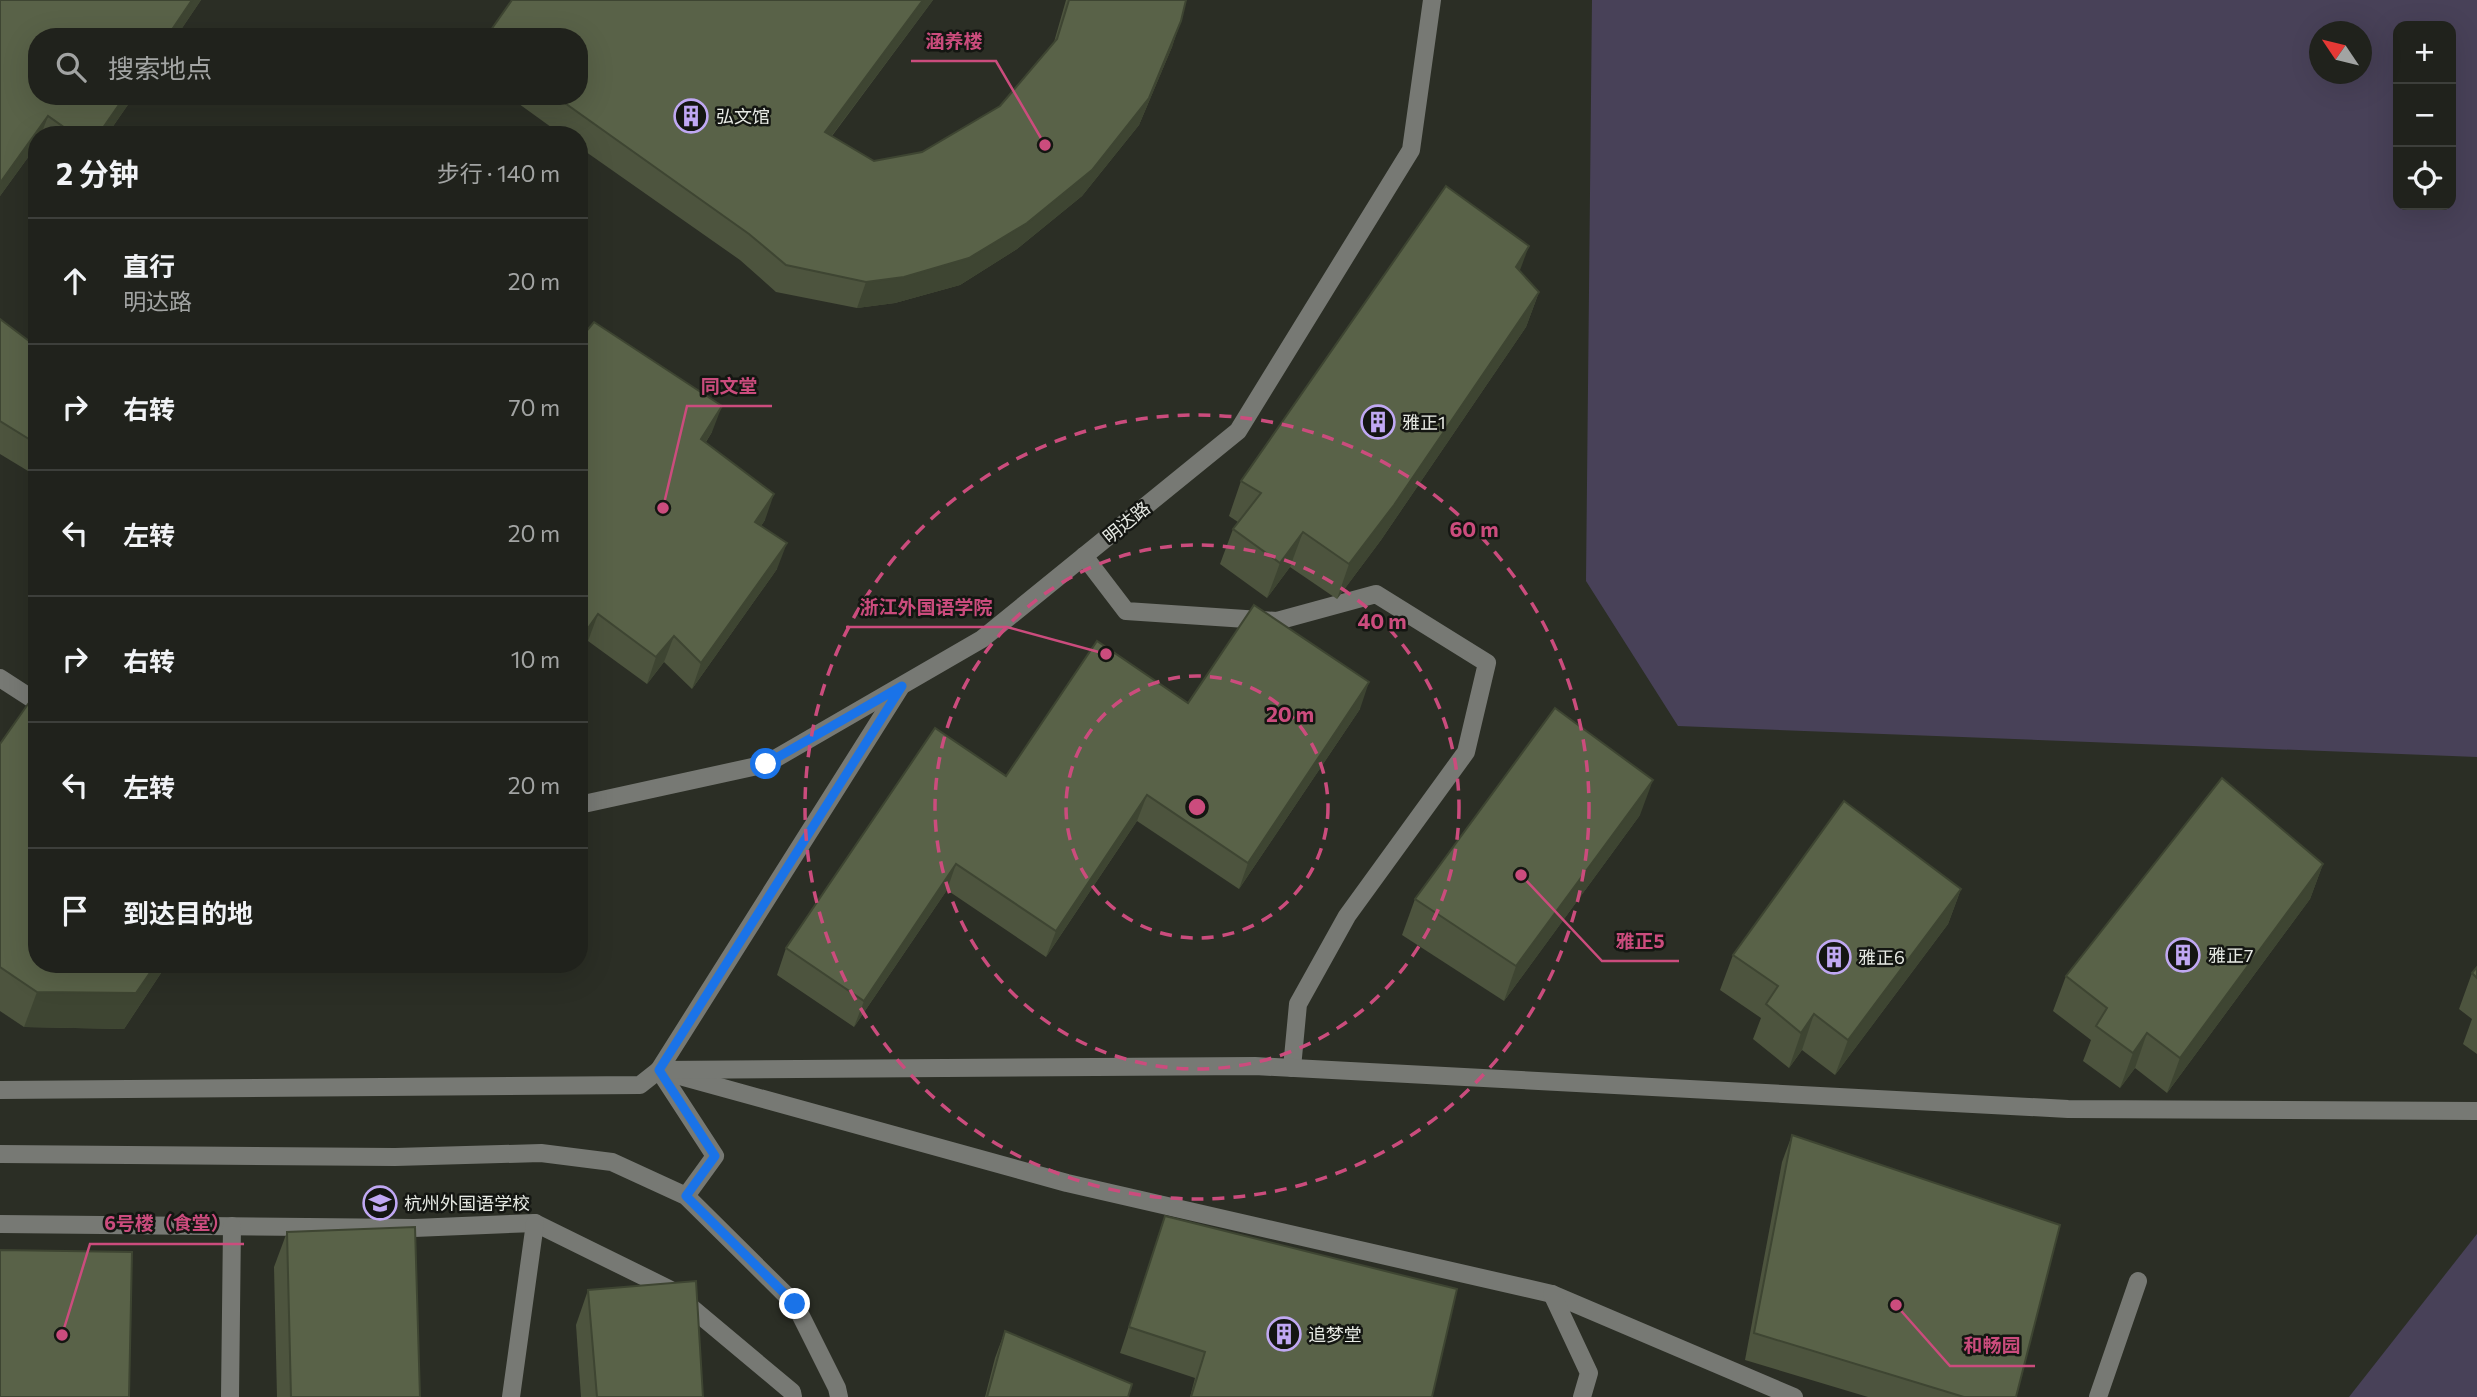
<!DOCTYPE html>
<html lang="zh">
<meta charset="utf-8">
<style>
:root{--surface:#20221c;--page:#2d2f29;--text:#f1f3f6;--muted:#a2a4a3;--line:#3d3f3b}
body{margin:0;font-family:Commissioner,"Noto Sans SC",sans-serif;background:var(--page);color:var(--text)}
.controls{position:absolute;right:21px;top:21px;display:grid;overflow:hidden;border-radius:14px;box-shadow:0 7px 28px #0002}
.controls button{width:63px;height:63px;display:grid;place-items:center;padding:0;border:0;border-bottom:2px solid var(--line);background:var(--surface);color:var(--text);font:35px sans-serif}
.compass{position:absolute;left:2309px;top:21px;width:63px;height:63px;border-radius:50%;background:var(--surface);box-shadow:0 7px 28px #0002;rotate:305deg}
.stop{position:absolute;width:21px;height:21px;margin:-16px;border:5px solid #1a73e8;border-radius:50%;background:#fff}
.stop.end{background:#1a73e8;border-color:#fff;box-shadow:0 2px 7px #0008}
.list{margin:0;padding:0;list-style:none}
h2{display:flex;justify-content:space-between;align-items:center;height:91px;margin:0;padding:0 28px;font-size:30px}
h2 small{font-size:23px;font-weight:400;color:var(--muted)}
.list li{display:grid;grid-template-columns:46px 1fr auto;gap:21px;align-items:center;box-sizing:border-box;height:126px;padding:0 28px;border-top:2px solid var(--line)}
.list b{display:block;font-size:26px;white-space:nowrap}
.list p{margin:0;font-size:23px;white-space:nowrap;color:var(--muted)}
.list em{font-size:23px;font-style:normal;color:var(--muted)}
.icon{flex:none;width:38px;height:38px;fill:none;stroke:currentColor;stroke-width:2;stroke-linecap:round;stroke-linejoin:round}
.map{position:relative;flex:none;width:2477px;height:1397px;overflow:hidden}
.search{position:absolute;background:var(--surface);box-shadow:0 7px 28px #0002;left:28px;top:28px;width:560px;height:77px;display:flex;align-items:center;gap:18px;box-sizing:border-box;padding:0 24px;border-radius:28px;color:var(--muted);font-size:26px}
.panel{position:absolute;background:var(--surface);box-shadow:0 7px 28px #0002;left:28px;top:126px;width:560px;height:847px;border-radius:28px}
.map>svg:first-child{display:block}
</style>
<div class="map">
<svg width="2477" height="1397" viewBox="0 0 2477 1397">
<rect width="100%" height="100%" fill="#2b2e25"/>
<g fill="#484158" fill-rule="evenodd">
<path d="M1592 0H2477V757L1678 726 1586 581ZM2398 26H2451V205H2398ZM2320 32H2362V74H2320Z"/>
<polygon points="2477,1234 2477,1397 2349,1397"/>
</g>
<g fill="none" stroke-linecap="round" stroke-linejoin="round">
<g stroke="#777974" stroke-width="18">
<polyline points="1084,556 1126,611 1277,621 1376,594 1487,663 1466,752 1347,916 1298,1004 1292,1068"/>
<polyline points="0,678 37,702"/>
<polyline points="579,805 766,764 982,639 1238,431 1411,150 1432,0"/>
<polyline points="659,1070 900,688"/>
<polyline points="659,1070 715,1156 686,1196"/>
<polyline points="680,1076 1067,1183 1552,1294 1794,1397"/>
<polyline points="0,1090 640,1085 659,1070 1255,1066 2068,1109 2477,1111"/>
<polyline points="0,1154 395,1157 541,1153 612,1162 686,1196 795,1304 837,1388 839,1397"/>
<polyline points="0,1224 414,1228 535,1223 669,1289 792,1392 793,1397"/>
<polyline points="1552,1294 1589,1373 1582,1397"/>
<polyline points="230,1397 232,1226"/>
<polyline points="511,1397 535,1223"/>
<polyline points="2098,1397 2138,1281"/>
</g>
</g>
<g fill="#4d543e">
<polygon points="0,0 201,0 176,37 37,37 37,96 134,96 107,135 37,135 37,145 0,196"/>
<polygon points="512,0 933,0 832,136 874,161 922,152 1000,106 1054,42 1066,0 1186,0 1172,47 1139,125 1082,196 1017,249 960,285 895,303 857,308 776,292 740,260 579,147 579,135 562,135 508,96 579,96"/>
<polygon points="1520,271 1539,292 1526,327 1381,540 1337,599 1290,567 1267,598 1220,564 1233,529 1238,522 1229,516 1241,481"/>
<polygon points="0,319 37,347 37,459 28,471 0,454"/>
<polygon points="579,340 712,432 706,442 765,520 761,526 777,569 692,689 664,662 647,684 588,641"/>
<polygon points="1188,703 1360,709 1239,889 1137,821 1046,957 947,890 854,1027 777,975 786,948 1006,776"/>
<polygon points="0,744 37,964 167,964 124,1029 24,1027 0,1011"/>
<polygon points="1640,815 1504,1001 1402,935 1415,899"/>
<polygon points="2323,864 2310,899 2167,1093 2135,1068 2120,1088 2083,1061 2091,1040 2053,1011 2066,976"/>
<polygon points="1961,889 1948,924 1835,1075 1802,1050 1789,1068 1753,1039 1761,1018 1720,990 1733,955"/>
<polygon points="2477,967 2477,1054 2463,1044 2472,1019 2459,1009 2472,973"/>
<polygon points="1792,1135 2016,1397 1868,1397 1745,1360 1782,1162"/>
<polygon points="1165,1216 1432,1397 1190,1397 1195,1378 1120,1353"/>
<polygon points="287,1232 420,1397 277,1397 274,1267"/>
<polygon points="588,1290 703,1397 581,1397 576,1325"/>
<polygon points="1005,1331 1128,1397 985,1397 995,1358"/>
</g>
<g fill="#3e4532">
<polygon points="192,0 201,0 176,37 167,37"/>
<polygon points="923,0 933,0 815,158 825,132"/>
<polygon points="1181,21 1172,47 1139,125 1082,196 1017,249 960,285 895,303 857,308 866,282"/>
<polygon points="125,96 134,96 107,135 98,135"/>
<polygon points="48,116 41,135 37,135 37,145 0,196 0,183"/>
<polygon points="1529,246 1516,281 1516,267"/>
<polygon points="1539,292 1526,327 1381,540 1337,599 1349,564"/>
<polygon points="722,406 712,432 691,465 701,439"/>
<polygon points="37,447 37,459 28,471"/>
<polygon points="774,494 765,520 746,549 755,522"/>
<polygon points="1303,532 1290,567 1267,598 1280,563"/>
<polygon points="787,543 777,569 692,689 701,663"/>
<polygon points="598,614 588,641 579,654 579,641"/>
<polygon points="674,636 664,662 647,684 656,657"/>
<polygon points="1369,682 1360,709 1239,889 1248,863"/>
<polygon points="1653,780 1640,815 1504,1001 1516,966"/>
<polygon points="1147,795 1137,821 1046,957 1056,931"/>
<polygon points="956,864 947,890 854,1027 864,1001"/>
<polygon points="2323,864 2310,899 2167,1093 2180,1058"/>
<polygon points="1961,889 1948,924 1835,1075 1848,1040"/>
<polygon points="156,964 167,964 124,1029 24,1027 37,992"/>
<polygon points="1814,1014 1802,1050 1789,1068 1801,1033"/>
<polygon points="2147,1033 2135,1068 2120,1088 2133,1053"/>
</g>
<g fill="#596248" stroke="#3e4532" stroke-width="2">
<polygon points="0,0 192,0 167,37 37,37 37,96 125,96 98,135 75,135 48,116 0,183"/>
<polygon points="512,0 923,0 825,132 874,161 922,152 1000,106 1057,39 1069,0 1186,0 1181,21 1149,98 1092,170 1027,223 969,258 904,277 866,282 786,265 749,234 555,96 579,96 579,37 486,37"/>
<polygon points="1446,186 1529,246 1516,267 1539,292 1394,505 1349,564 1303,532 1280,563 1233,529 1261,493 1241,481"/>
<polygon points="0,319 37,347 37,444 0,421"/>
<polygon points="594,322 722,406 701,439 774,494 755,522 787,543 701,663 674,636 656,657 598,614 579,641 579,340"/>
<polygon points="1254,605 1369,682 1248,863 1147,795 1056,931 956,864 864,1001 786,948 935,728 1006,776 1097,641 1188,703"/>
<polygon points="28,704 37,710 37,964 156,964 136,993 37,992 0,967 0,744"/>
<polygon points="1555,708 1653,780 1516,966 1415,899"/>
<polygon points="2222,778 2323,864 2180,1058 2147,1033 2133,1053 2096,1026 2107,1008 2066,976"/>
<polygon points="1844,801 1961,889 1848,1040 1814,1014 1801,1033 1766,1004 1778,986 1733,955"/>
<polygon points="2477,967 2477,978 2472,973"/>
<polygon points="1792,1135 2060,1225 2016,1397 1964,1397 1754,1333"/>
<polygon points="1165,1216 1457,1289 1432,1397 1191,1397 1205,1352 1129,1327"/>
<polygon points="415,1227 420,1397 291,1397 287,1232"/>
<polygon points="0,1250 132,1252 129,1397 0,1397"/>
<polygon points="696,1281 703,1397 597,1397 588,1290"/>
<polygon points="1005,1331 1132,1384 1128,1397 987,1397"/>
</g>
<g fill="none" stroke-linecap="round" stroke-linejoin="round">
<polyline stroke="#1a73e8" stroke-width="9" points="766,764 902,686 659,1070 715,1156 686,1196 795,1304"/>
</g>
<g fill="none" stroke="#cb4c7d" stroke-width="3.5" stroke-dasharray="12 9">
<circle cx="1197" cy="807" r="131"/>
<circle cx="1197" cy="807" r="262"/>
<circle cx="1197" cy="807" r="392"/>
</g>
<defs>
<symbol id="building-ring" viewBox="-11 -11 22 22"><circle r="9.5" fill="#141612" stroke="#c0a8f3" stroke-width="1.5"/><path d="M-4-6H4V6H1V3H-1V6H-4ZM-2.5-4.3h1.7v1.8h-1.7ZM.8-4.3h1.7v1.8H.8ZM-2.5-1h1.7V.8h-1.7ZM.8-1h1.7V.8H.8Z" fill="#c0a8f3"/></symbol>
<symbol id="school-ring" viewBox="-11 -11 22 22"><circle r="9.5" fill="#141612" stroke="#c0a8f3" stroke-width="1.5"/><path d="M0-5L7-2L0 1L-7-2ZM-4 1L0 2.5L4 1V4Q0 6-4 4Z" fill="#c0a8f3"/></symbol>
</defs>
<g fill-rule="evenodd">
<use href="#building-ring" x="672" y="97" width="38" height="38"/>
<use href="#building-ring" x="1359" y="403" width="38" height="38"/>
<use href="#building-ring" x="2164" y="936" width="38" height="38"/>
<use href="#building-ring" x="1815" y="938" width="38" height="38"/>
<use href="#school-ring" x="361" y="1184" width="38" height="38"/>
<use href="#building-ring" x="1265" y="1315" width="38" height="38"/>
</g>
<g text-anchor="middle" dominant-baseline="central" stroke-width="5" stroke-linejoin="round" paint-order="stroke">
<g font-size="18" fill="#e7eae4" stroke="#141612" text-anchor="start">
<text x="716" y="116">弘文馆</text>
<text x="1402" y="422">雅正1</text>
<text x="2208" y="955">雅正7</text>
<text x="1858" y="957">雅正6</text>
<text x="404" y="1203">杭州外国语学校</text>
<text x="1308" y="1334">追梦堂</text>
</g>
<g font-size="18" fill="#e7eae4" stroke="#141612">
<text transform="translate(1126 522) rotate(-39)">明达路</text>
</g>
</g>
<circle cx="1197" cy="807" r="10" fill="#cb4c7d" stroke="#141612" stroke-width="3.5"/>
<g font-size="21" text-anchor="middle" font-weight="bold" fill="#cb4c7d" stroke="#141612" stroke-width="5" stroke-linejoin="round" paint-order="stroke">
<text x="1474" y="537">60 m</text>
<text x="1382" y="629">40 m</text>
<text x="1290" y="722">20 m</text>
</g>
<path fill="none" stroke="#cb4c7d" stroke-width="2.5" d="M1045 145L996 61H911M663 508L687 406H772M1106 654L1007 627H846M1521 875L1602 961H1679M62 1335L90 1244H244M1896 1305L1950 1366H2035"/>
<g fill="#cb4c7d" stroke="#141612" stroke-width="2.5">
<circle cx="1045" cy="145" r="7"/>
<circle cx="663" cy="508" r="7"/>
<circle cx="1106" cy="654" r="7"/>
<circle cx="1521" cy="875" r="7"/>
<circle cx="62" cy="1335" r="7"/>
<circle cx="1896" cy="1305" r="7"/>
</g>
<g font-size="19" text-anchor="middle" font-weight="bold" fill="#cb4c7d" stroke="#141612" stroke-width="5" stroke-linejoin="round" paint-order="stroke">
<text x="954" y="48">涵养楼</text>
<text x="729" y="393">同文堂</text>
<text x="926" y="614">浙江外国语学院</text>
<text x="1640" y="948">雅正5</text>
<text x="167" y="1230">6号楼（食堂）</text>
<text x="1992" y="1352">和畅园</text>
</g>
</svg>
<div class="controls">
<button>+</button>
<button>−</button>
<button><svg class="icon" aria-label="locate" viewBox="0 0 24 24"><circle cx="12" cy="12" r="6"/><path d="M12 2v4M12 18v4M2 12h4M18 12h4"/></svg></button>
</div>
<svg class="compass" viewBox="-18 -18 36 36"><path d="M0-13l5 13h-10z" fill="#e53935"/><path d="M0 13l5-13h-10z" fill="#a2a4a3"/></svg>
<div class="stop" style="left:766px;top:764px"></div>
<div class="stop end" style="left:795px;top:1304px"></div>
<div class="search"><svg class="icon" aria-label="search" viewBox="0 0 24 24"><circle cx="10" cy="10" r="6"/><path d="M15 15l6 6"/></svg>搜索地点</div>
<section class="panel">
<h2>2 分钟<small>步行 · 140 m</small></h2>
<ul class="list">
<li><svg class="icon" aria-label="ahead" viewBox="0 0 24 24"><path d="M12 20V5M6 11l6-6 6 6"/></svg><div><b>直行</b><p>明达路</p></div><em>20 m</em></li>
<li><svg class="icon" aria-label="right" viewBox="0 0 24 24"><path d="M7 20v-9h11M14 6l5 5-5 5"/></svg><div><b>右转</b></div><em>70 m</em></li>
<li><svg class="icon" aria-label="left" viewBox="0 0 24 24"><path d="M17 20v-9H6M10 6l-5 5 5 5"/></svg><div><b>左转</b></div><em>20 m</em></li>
<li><svg class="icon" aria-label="right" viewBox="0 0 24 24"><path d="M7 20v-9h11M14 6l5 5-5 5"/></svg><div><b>右转</b></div><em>10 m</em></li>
<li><svg class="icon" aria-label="left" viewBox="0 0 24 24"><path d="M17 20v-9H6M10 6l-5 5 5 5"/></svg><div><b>左转</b></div><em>20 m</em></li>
<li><svg class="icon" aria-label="arrive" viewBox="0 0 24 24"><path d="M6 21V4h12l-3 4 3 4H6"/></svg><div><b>到达目的地</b></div></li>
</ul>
</section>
</div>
